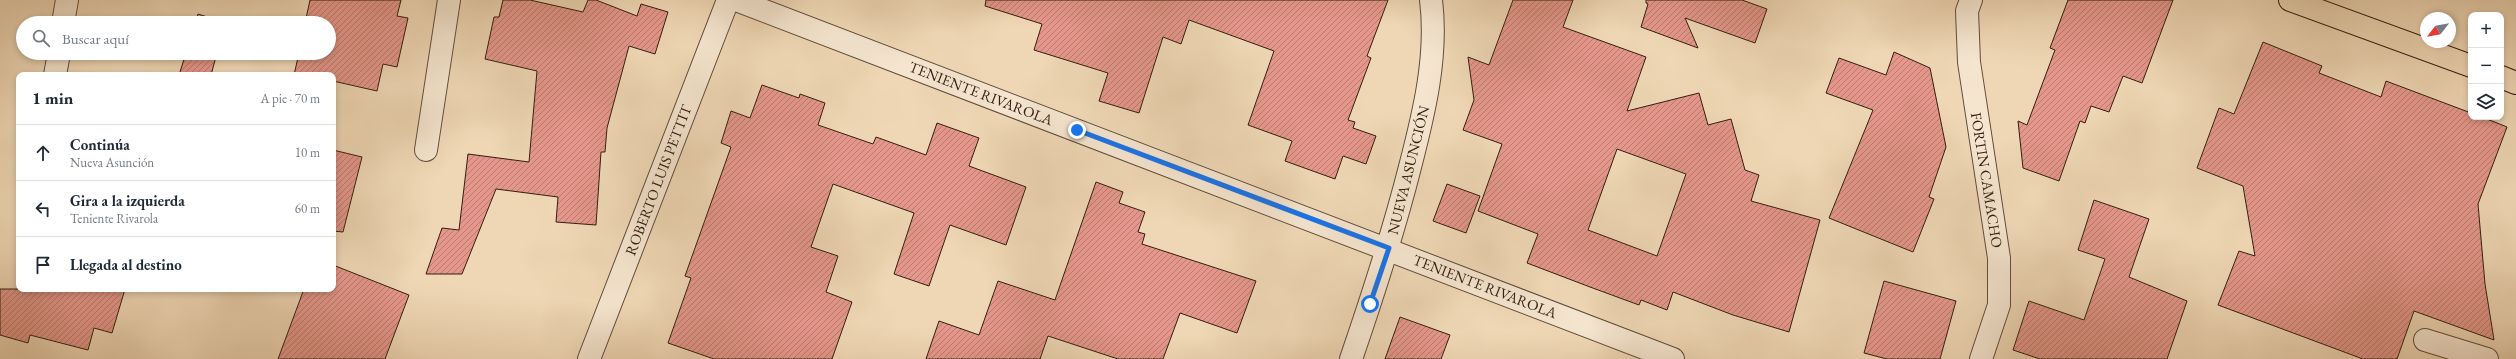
<!DOCTYPE html>
<html lang="es">
<meta charset="utf-8">
<style>
:root{--surface:#fff;--page:#f2f2f3;--text:#1f2937;--muted:#747a83;--line:#e0e1e3}
body{margin:0;font-family:"EB Garamond",serif;background:var(--page);color:var(--text)}
.controls{position:absolute;right:12px;top:12px;display:grid;overflow:hidden;border-radius:8px;box-shadow:0 2px 6px #0003}
.controls button{width:36px;height:36px;display:grid;place-items:center;padding:0;border:0;border-bottom:1px solid var(--line);background:var(--surface);color:var(--text);font:20px sans-serif}
.compass{position:absolute;left:2420px;top:12px;width:36px;height:36px;border-radius:50%;background:var(--surface);box-shadow:0 2px 6px #0003;rotate:239deg}
.stop{position:absolute;width:12px;height:12px;margin:-9px;border:3px solid #1a73e8;border-radius:50%;background:#fff}
.stop.end{background:#1a73e8;border-color:#fff;box-shadow:0 1px 4px #0008}
.list{margin:0;padding:0;list-style:none}
h2{display:flex;justify-content:space-between;align-items:center;height:52px;margin:0;padding:0 16px;font-size:17px}
h2 small{font-size:13px;font-weight:400;color:var(--muted)}
.list li{display:grid;grid-template-columns:26px 1fr auto;gap:12px;align-items:center;box-sizing:border-box;height:56px;padding:0 16px;border-top:1px solid var(--line)}
.list b{display:block;font-size:15px;white-space:nowrap}
.list p{margin:0;font-size:13px;white-space:nowrap;color:var(--muted)}
.list em{font-size:13px;font-style:normal;color:var(--muted)}
.icon{flex:none;width:22px;height:22px;fill:none;stroke:currentColor;stroke-width:2;stroke-linecap:round;stroke-linejoin:round}
.map{position:relative;flex:none;width:2516px;height:359px;overflow:hidden}
.search{position:absolute;background:var(--surface);box-shadow:0 2px 6px #0003;left:16px;top:16px;width:320px;height:44px;display:flex;align-items:center;gap:10px;box-sizing:border-box;padding:0 14px;border-radius:22px;color:var(--muted);font-size:15px}
.panel{position:absolute;background:var(--surface);box-shadow:0 2px 6px #0003;left:16px;top:72px;width:320px;height:220px;border-radius:8px}
.map>svg:first-child{display:block}
</style>
<div class="map">
<svg width="2516" height="359" viewBox="0 0 2516 359">
<defs>
<pattern id="building-hatch" width="6" height="6" patternUnits="userSpaceOnUse"><rect width="6" height="6" fill="#e5978b"/><path d="M-1 1l2-2M0 6l6-6M5 7l2-2" fill="none" stroke="#ba7b70"/></pattern>
</defs>
<rect width="100%" height="100%" fill="#efd7b5"/>
<filter id="stains"><feTurbulence type="fractalNoise" baseFrequency=".005" numOctaves="4"/><feColorMatrix values="0 0 0 0 .2 0 0 0 0 .09 0 0 0 0 .02 0 0 0 .5 -.17"/></filter>
<radialGradient id="worn" r=".72"><stop offset=".6" stop-color="#630" stop-opacity="0"/><stop offset="1" stop-color="#630" stop-opacity=".3"/></radialGradient>
<g fill="url(#building-hatch)" stroke="#321e11" fill-rule="evenodd">
<polygon points="310,0 401,0 397,16 408,18 397,67 383,64 377,91 333,81 333,75 294,75 299,53 329,53 329,23 305,23"/>
<polygon points="503,0 530,0 583,12 588,0 596,0 637,16 641,4 668,12 655,54 629,46 607,128 605,152 601,152 596,225 556,222 558,197 496,189 462,274 426,274 442,228 459,230 468,154 529,162 537,71 485,59 494,17 499,17"/>
<polygon points="986,0 1388,0 1367,56 1371,58 1348,120 1355,122 1353,128 1376,136 1366,164 1343,156 1335,179 1285,161 1292,141 1248,125 1274,51 1189,20 1181,44 1163,37 1139,113 1099,101 1108,73 1034,50 1042,24 985,6"/>
<path d="M1513 0H1573L1563 27 1646 57 1627 111 1699 93 1708 125 1731 119 1745 170 1759 175 1751 201 1820 220 1789 332 1733 315 1673 292 1667 310 1641 300 1639 305 1590 287 1527 263 1538 234 1478 211 1502 144 1463 130 1474 100 1468 57 1489 65ZM1617 149 1686 174 1657 256 1588 230Z"/>
<polygon points="1646,0 1742,0 1767,9 1755,43 1685,18 1698,48 1641,27 1648,4 1646,3"/>
<polygon points="2068,0 2173,0 2142,83 2123,76 2109,112 2091,106 2085,123 2080,121 2059,181 2023,168 2018,121 2027,125 2055,50 2050,48"/>
<polygon points="198,14 226,23 195,23"/>
<polygon points="2263,42 2322,66 2319,73 2381,97 2386,81 2471,113 2471,117 2482,117 2507,127 2478,204 2485,284 2494,340 2414,311 2397,359 2363,359 2218,305 2239,251 2255,256 2243,186 2197,168 2219,108 2234,114"/>
<polygon points="1894,52 1930,68 1946,147 1929,197 1934,199 1913,252 1829,218 1873,110 1826,93 1839,58 1886,75"/>
<polygon points="186,53 217,53 211,75 179,75"/>
<polygon points="762,85 799,98 800,94 825,103 818,125 873,144 876,137 926,155 937,123 979,138 969,166 1026,187 1006,245 950,225 929,286 894,274 914,213 833,184 811,247 838,256 826,292 852,302 832,359 714,359 668,343 691,278 685,276 731,147 721,143 731,111 750,118"/>
<polygon points="333,150 362,157 343,232 333,231"/>
<polygon points="1096,182 1123,192 1119,203 1145,212 1138,232 1145,234 1142,244 1256,281 1237,333 1180,313 1163,359 1118,359 1048,336 1040,359 926,359 939,321 979,335 998,281 1055,300"/>
<polygon points="1447,184 1480,196 1466,233 1433,221"/>
<polygon points="2094,200 2149,219 2129,277 2187,301 2167,359 2040,359 2013,350 2029,301 2084,320 2105,259 2078,250"/>
<polygon points="333,265 409,295 385,359 278,359 304,289 333,289"/>
<polygon points="1884,281 1956,301 1940,359 1887,359 1864,353"/>
<polygon points="0,289 125,289 112,333 94,328 88,350 30,335 28,343 0,335"/>
<polygon points="1400,317 1450,335 1441,359 1385,359"/>
</g>
<g fill="none" stroke-linecap="round" stroke-linejoin="round">
<defs>
<g id="minor">
<polyline points="736,0 1673,359"/>
<polyline points="1971,0 1967,11 1969,62 1999,258 1999,305 1981,359"/>
<polyline points="63,23 67,0"/>
<polyline points="55,75 59,53"/>
<polyline points="426,150 449,0"/>
<polyline points="2425,340 2487,359"/>
<polyline points="589,359 728,0"/>
<path d="M1351 359C1373 295 1393 234 1410 167 1424 113 1438 56 1431 0"/>
</g>
<g id="major">
<polyline points="2290,0 2471,66"/>
<polyline points="2501,77 2516,83"/>
</g>
</defs>
<use href="#minor" stroke="#614c3a" stroke-width="24"/>
<use href="#major" stroke="#321e11" stroke-width="24"/>
<use href="#minor" stroke="#f5e5cf" stroke-width="22"/>
<use href="#major" stroke="#efd7b5" stroke-width="22"/>
</g>
<g fill="none" stroke-linecap="round" stroke-linejoin="round">
<polyline stroke="#1a73e8" stroke-width="5" points="1077,130 1389,248 1370,304"/>
</g>
<g text-anchor="middle" dominant-baseline="central" stroke-width="3.5" stroke-linejoin="round" paint-order="stroke">
<g font-size="15" fill="#321e11" stroke="#f5e5cf">
<text transform="translate(981 93) rotate(21)">TENIENTE RIVAROLA</text>
<text transform="translate(1408 170) rotate(-76)">NUEVA ASUNCIÓN</text>
<text transform="translate(658 180) rotate(-69)">ROBERTO LUIS PETTIT</text>
<text transform="translate(1987 180) rotate(81)">FORTIN CAMACHO</text>
<text transform="translate(1485 286) rotate(21)">TENIENTE RIVAROLA</text>
</g>
</g>
<rect width="100%" height="100%" filter="url(#stains)"/>
<rect width="100%" height="100%" fill="url(#worn)"/>
</svg>
<div class="controls">
<button>+</button>
<button>−</button>
<button><svg class="icon" aria-label="layers" viewBox="0 0 24 24"><path d="M12 4l9 5-9 5-9-5zM3 14l9 5 9-5"/></svg></button>
</div>
<svg class="compass" viewBox="-18 -18 36 36"><path d="M0-13l5 13h-10z" fill="#e53935"/><path d="M0 13l5-13h-10z" fill="#747a83"/></svg>
<div class="stop" style="left:1370px;top:304px"></div>
<div class="stop end" style="left:1077px;top:130px"></div>
<div class="search"><svg class="icon" aria-label="search" viewBox="0 0 24 24"><circle cx="10" cy="10" r="6"/><path d="M15 15l6 6"/></svg>Buscar aquí</div>
<section class="panel">
<h2>1 min<small>A pie · 70 m</small></h2>
<ul class="list">
<li><svg class="icon" aria-label="ahead" viewBox="0 0 24 24"><path d="M12 20V5M6 11l6-6 6 6"/></svg><div><b>Continúa</b><p>Nueva Asunción</p></div><em>10 m</em></li>
<li><svg class="icon" aria-label="left" viewBox="0 0 24 24"><path d="M17 20v-9H6M10 6l-5 5 5 5"/></svg><div><b>Gira a la izquierda</b><p>Teniente Rivarola</p></div><em>60 m</em></li>
<li><svg class="icon" aria-label="arrive" viewBox="0 0 24 24"><path d="M6 21V4h12l-3 4 3 4H6"/></svg><div><b>Llegada al destino</b></div></li>
</ul>
</section>
</div>
